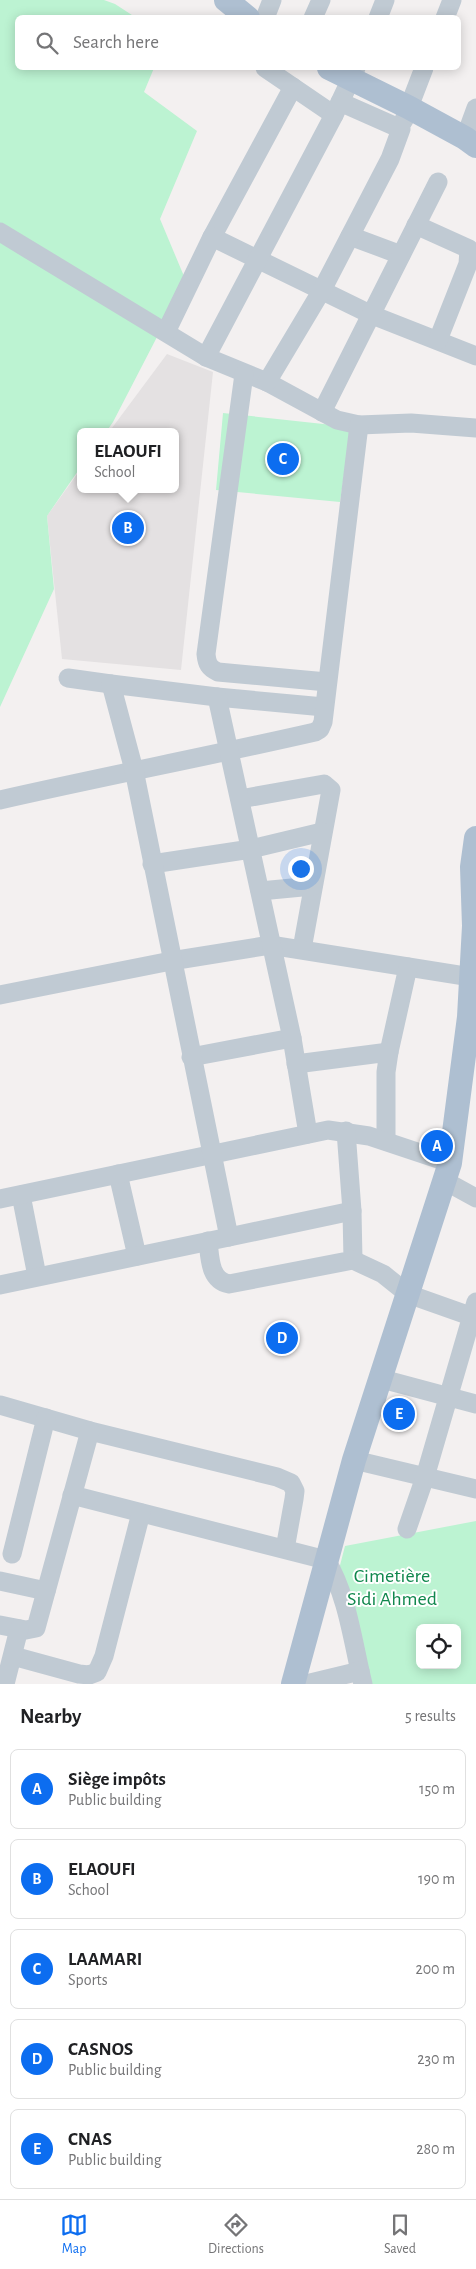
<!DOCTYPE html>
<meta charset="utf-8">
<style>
:root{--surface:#fff;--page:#f2f2f2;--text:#202124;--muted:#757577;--line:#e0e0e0;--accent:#0c6df0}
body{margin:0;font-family:"Alegreya Sans",sans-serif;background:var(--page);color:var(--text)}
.controls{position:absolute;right:15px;bottom:15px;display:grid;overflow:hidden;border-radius:8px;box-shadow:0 2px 12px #0003}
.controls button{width:45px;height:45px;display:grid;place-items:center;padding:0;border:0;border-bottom:1px solid var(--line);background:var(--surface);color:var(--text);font:25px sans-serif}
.you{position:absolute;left:300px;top:868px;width:18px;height:18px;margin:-12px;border:4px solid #fff;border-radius:50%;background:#1a73e8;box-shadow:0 0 0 8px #1a73e833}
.badge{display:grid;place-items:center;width:32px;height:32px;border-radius:50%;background:var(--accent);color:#fff;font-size:16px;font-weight:700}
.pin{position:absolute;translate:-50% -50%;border:2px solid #fff;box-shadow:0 1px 5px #0006}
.popup{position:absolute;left:77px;top:428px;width:102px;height:65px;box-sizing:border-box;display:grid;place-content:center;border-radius:8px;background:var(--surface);filter:drop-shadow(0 1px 4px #0005);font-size:16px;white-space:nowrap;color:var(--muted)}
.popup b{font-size:19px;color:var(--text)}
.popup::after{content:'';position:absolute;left:50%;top:100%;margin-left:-10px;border:10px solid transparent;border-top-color:var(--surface)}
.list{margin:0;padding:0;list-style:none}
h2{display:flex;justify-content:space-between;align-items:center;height:65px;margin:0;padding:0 20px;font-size:21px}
h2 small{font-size:16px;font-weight:400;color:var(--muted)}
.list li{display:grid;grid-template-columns:32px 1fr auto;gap:15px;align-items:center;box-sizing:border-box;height:80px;margin:0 10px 10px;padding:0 10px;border:1px solid var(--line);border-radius:8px}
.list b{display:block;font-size:19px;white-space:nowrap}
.list p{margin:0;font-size:16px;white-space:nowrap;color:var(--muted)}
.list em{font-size:16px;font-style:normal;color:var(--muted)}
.icon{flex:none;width:28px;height:28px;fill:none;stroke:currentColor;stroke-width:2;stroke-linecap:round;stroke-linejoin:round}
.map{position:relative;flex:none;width:476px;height:1684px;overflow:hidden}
.search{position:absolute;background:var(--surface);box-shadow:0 2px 12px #0003;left:15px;right:15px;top:15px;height:55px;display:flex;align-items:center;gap:12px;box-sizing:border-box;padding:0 18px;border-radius:8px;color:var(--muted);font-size:19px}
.sheet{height:515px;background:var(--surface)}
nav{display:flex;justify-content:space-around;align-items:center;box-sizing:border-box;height:70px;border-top:1px solid var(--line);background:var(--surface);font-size:14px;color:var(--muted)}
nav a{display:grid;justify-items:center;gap:2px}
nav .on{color:var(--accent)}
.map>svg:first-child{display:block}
</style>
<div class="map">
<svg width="476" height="1684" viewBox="0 0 476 1684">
<rect width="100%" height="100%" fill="#f3f0f0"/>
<polygon fill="#e4e1e2" points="167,354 213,372 181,670 62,659 47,516 80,470 80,489 176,489 176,432 109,432"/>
<g fill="#bcf3d2" fill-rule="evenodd">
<polygon points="0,0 104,0 115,4 135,17 18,18 18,68 154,68 144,92 197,131 160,219 186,281 113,422 106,432 80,432 80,468 47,516 54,589 0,707"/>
<polygon points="223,413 351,427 340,502 216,490"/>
<path d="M476 1521V1684H365L338 1573 345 1546ZM420 1628H457V1665H420Z"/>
</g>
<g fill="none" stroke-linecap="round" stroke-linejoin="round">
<g stroke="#c0cad3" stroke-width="19">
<polyline points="265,18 272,0"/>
<polyline points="313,18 321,0"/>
<polyline points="378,18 385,0"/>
<polyline points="445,18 452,0"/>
<polyline points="265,68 334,115"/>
<polyline points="293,87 212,237 372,315 476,356"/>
<polyline points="404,120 424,68"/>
<polyline points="465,138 476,108"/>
<polyline points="416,225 469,249 468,264 438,340"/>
<polyline points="0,232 206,357 267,382 337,420 359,425 411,423 476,428"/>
<polyline points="350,236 401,255"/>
<polyline points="166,332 212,237"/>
<polyline points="206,357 334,115 356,68"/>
<path d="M244 374 206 654C207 664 209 668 218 672L327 682"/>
<polyline points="267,382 322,290 390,159 401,129 340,102"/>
<polyline points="322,412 438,182"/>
<polyline points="68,678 111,684"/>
<polyline points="217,697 324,707"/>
<polyline points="240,799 324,784 331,790 302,949"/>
<path d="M0 800C105 776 210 756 315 732L320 729 323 722 359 425"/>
<polyline points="152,864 251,849 322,832"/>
<polyline points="260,891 313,886"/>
<polyline points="0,995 171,961 270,945 471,977"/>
<polyline points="389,1052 408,967"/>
<polyline points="191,1057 292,1038"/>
<polyline points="296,1064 389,1052 386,1072 386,1141"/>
<polyline points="118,1174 137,1256"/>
<polyline points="445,1181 476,1198"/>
<polyline points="21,1195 37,1276"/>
<polyline points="0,1199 328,1130 369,1136 450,1163"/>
<polyline points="229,1237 352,1211"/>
<path d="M208 1241C210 1257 209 1280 229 1284L353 1260 352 1211 346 1131"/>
<polyline points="353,1260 383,1274 408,1294 476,1318"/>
<polyline points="0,1285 229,1237 134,770 111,684 217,697 292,1038 308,1134"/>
<polyline points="382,1379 476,1404"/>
<polyline points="0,1405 90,1431 277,1477 291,1483 295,1491 294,1499 285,1549"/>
<polyline points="354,1460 476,1489"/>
<path d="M72 1495 326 1560C348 1596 353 1644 363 1684"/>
<polyline points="407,1529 425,1477 476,1302"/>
<polyline points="12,1554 46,1418"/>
<polyline points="0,1581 46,1591"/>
<polyline points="0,1625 26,1630 36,1628 90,1431"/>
<polyline points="13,1656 79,1674 89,1675 97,1672 104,1656 141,1513"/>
<polyline points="5,1684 19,1629"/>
<polyline points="306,1684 360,1671"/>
</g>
<g stroke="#aebfd1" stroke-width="24">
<polyline points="226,0 248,18"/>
<polyline points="329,68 408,107 465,138 476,146"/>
<polyline points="293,1684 354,1460 450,1163 469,1017 474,926 472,867 476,838"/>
</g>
</g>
<g text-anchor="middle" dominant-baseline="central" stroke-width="4" stroke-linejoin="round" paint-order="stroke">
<g font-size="20" fill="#10874d" stroke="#fff">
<text x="392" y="1576">Cimetière<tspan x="392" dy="23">Sidi Ahmed</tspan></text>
</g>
</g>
</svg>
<div class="controls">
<button><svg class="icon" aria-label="locate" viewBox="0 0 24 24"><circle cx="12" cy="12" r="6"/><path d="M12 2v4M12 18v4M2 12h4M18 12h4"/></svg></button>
</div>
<div class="you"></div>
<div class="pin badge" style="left:437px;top:1146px">A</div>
<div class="pin badge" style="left:128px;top:528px">B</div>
<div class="popup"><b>ELAOUFI</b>School</div>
<div class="pin badge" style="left:283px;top:459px">C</div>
<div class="pin badge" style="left:282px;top:1338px">D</div>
<div class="pin badge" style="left:399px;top:1414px">E</div>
<div class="search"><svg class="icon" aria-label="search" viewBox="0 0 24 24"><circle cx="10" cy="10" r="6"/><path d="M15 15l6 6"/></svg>Search here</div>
</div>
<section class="sheet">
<h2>Nearby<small>5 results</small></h2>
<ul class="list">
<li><span class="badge">A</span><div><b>Siège impôts</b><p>Public building</p></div><em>150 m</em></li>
<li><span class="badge">B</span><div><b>ELAOUFI</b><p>School</p></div><em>190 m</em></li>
<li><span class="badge">C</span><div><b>LAAMARI</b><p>Sports</p></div><em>200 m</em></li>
<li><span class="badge">D</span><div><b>CASNOS</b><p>Public building</p></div><em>230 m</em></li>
<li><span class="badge">E</span><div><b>CNAS</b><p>Public building</p></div><em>280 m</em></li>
</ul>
</section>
<nav>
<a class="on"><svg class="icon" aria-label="map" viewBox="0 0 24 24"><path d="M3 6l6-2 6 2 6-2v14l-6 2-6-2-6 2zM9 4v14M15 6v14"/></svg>Map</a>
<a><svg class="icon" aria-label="directions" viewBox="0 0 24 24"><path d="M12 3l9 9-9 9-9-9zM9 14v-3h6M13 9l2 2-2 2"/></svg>Directions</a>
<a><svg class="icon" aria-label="saved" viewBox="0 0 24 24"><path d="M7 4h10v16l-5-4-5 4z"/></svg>Saved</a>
</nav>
